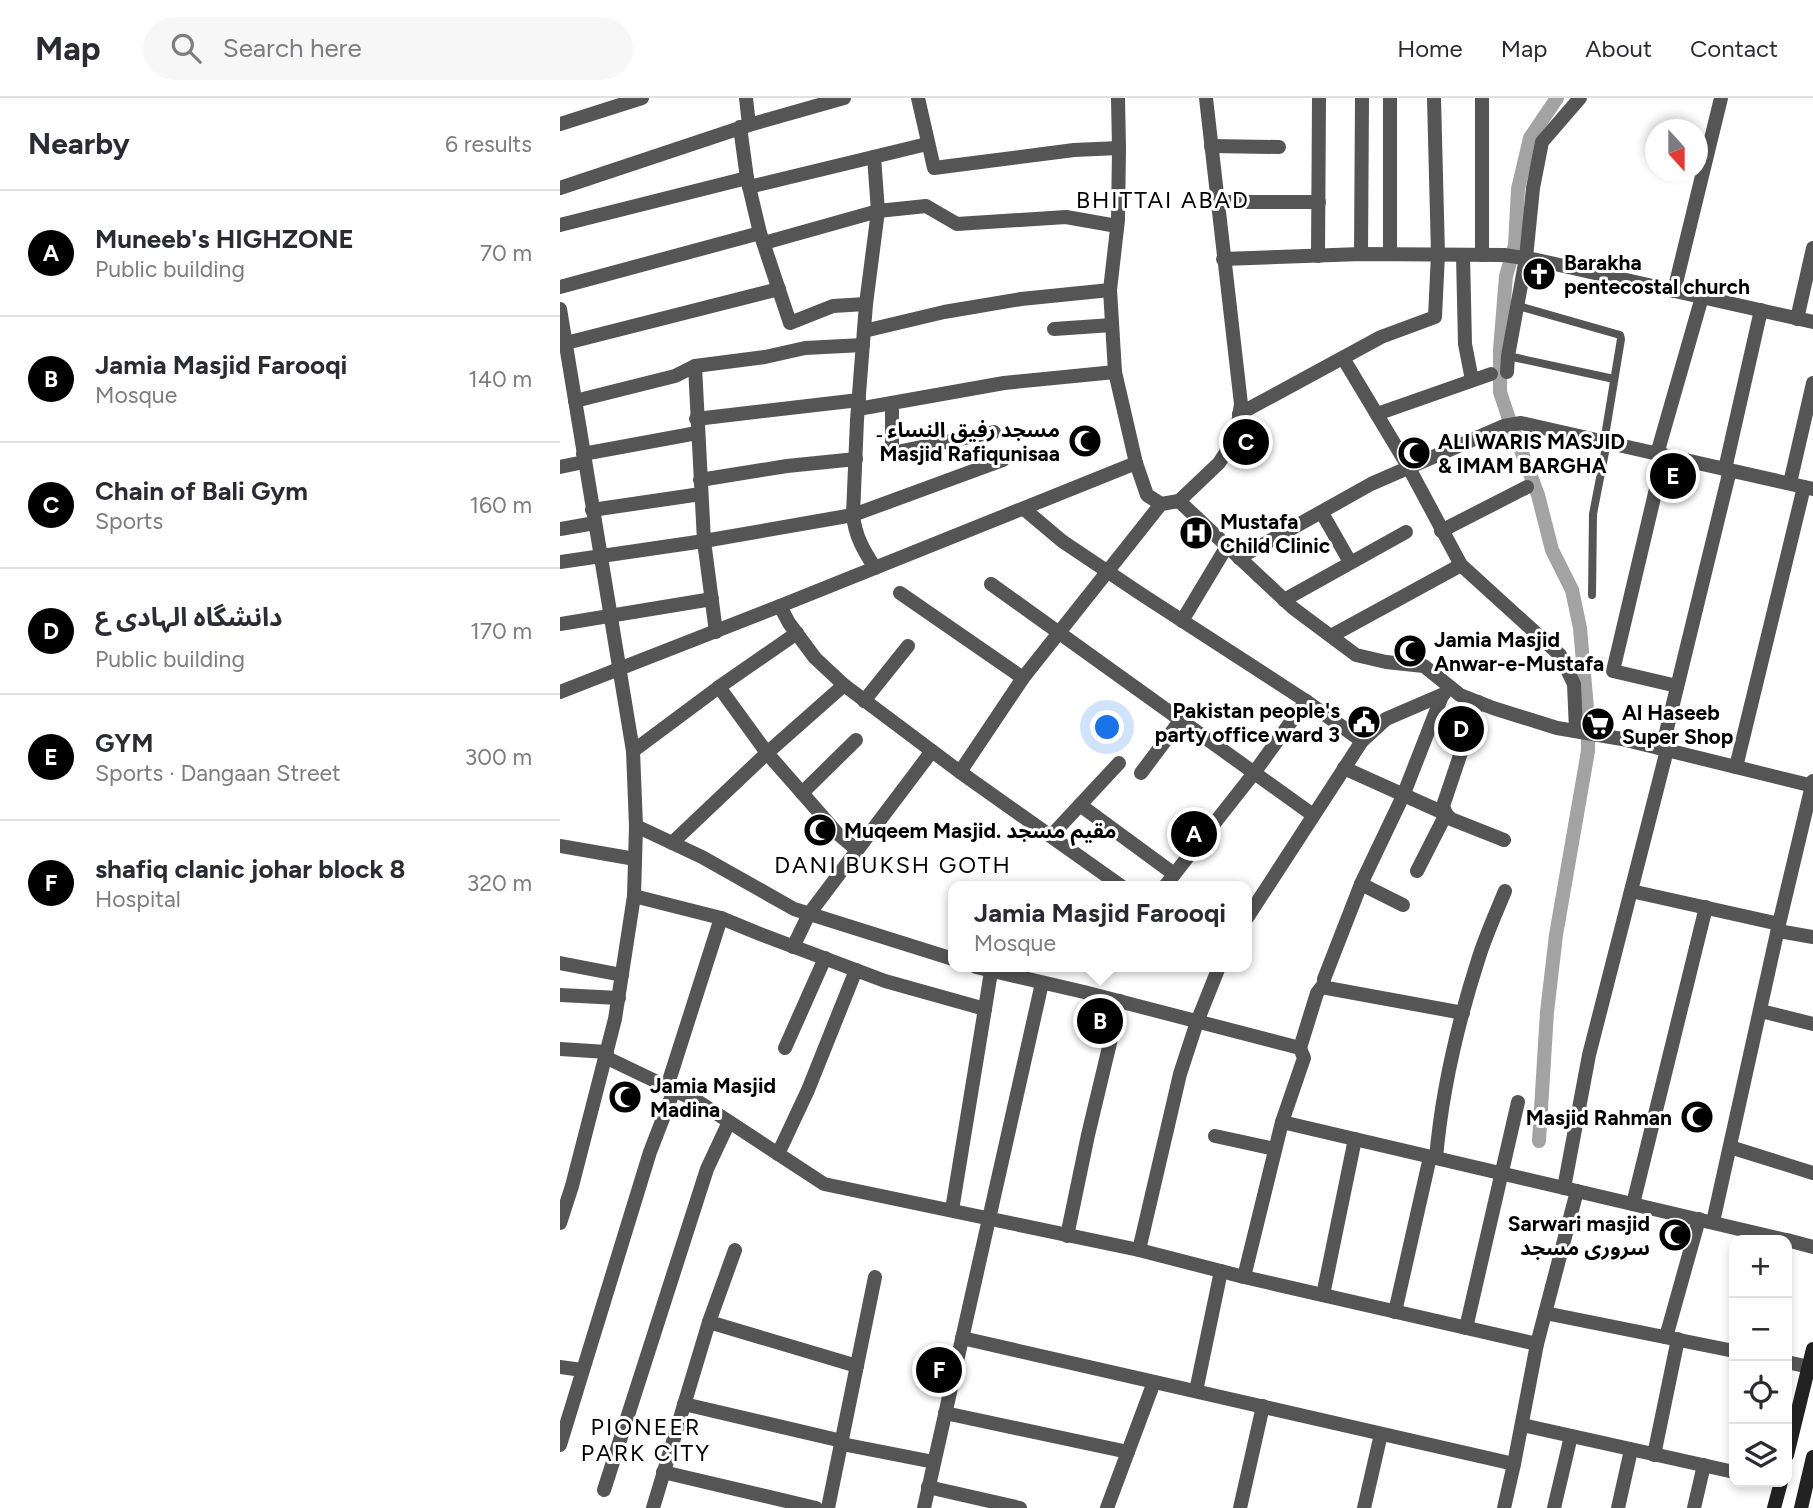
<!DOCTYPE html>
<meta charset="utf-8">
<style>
:root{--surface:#fff;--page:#f7f7f7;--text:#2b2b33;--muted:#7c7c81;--line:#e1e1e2;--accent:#000}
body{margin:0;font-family:Figtree,"Noto Sans Arabic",sans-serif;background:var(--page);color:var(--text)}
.controls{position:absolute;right:21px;bottom:21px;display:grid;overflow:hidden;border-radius:14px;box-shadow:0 4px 10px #0003}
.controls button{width:63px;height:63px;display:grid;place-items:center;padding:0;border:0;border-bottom:2px solid var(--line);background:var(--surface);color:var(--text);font:35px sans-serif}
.compass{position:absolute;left:1085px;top:21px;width:63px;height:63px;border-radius:50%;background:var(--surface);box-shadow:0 4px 10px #0003;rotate:159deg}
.you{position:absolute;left:548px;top:630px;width:24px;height:24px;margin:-18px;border:5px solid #fff;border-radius:50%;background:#1a73e8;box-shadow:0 0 0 10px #1a73e833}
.badge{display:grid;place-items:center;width:46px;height:46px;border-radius:50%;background:var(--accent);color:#fff;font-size:23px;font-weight:700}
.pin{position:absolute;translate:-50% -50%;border:4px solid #fff;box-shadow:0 2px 7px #0006}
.popup{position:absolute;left:388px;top:783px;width:304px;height:91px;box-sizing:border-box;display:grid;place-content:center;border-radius:14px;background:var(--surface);filter:drop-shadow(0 2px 5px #0005);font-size:23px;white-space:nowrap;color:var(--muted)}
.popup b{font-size:26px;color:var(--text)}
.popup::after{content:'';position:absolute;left:50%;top:100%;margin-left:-14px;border:14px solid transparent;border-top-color:var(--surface)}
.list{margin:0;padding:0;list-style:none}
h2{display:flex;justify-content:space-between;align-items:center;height:91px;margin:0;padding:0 28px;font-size:30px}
h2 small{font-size:23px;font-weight:400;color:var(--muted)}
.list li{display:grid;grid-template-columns:46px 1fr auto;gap:21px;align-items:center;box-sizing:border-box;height:126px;padding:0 28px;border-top:2px solid var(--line)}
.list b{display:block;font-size:26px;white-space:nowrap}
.list p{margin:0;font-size:23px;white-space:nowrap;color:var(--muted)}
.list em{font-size:23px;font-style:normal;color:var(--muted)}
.icon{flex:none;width:38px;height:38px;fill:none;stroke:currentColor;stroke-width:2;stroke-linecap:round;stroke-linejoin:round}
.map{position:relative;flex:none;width:1253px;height:1410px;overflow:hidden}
header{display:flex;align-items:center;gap:42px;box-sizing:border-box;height:98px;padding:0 35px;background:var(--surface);border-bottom:2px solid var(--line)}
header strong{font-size:33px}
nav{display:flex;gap:38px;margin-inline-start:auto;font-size:24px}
.search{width:490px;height:63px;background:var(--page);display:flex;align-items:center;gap:18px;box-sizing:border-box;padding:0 24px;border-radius:38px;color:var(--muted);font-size:26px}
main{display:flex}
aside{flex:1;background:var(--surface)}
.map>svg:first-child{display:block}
</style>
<header>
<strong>Map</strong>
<div class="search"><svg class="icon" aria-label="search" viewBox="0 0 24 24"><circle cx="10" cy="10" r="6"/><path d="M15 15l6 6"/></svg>Search here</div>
<nav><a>Home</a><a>Map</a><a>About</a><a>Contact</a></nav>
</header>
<main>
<aside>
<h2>Nearby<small>6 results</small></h2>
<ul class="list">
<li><span class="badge">A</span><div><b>Muneeb's HIGHZONE</b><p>Public building</p></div><em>70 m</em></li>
<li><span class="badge">B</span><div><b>Jamia Masjid Farooqi</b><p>Mosque</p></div><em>140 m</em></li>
<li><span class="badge">C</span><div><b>Chain of Bali Gym</b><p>Sports</p></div><em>160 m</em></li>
<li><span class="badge">D</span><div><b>دانشگاہ الہادی ع</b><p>Public building</p></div><em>170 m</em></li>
<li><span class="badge">E</span><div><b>GYM</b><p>Sports · Dangaan Street</p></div><em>300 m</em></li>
<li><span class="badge">F</span><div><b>shafiq clanic johar block 8</b><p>Hospital</p></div><em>320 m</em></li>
</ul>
</aside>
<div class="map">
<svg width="1253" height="1410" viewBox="0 0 1253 1410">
<rect width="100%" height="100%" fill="#fff"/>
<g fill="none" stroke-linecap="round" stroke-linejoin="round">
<polyline stroke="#a3a3a3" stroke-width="14" points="979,1043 987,914 996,837 1028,653 1028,622 1020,530 1012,492 992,452 978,397 948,318 940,294 940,252 946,178 955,147 958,91 970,40 997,0"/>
<g stroke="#555" stroke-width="8">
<polyline points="958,208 1060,237 1061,241 1044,344"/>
<polyline points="948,258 1054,281"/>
<polyline points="1032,497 1033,416 1047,344"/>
</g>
<g stroke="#555" stroke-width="14">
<polyline points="186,0 189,27"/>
<polyline points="358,0 374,70 514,52 559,50"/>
<polyline points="558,0 559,50 558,122 550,192 555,274 576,365 587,397 601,406 619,403 733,510 796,557 826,564 864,568 900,597 933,610 997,630 1062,641 1253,688"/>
<polyline points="830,0 830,156"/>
<polyline points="0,26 82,0"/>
<polyline points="180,29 187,80 200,135 230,225 273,208 306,206"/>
<polyline points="651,48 719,49"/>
<path d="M314 59 318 113 306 206 297 322 293 417C295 438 304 453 315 470"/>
<polyline points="189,89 367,46"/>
<polyline points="0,90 189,27 284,0"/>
<polyline points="657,104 759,104"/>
<polyline points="0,127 187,80"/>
<polyline points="204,145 318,113 366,108 397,126 506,119 557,128"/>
<polyline points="801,156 802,0"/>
<polyline points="903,157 905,246 912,282"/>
<polyline points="922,157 922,0"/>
<polyline points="758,158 759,0"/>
<polyline points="663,161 801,156 944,157 977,162 1253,224"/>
<polyline points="0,189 200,135"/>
<polyline points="1114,193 1161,0"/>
<polyline points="0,211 73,653 76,728 74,798 55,921 12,1088 0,1125"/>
<polyline points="1237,221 1253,150"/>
<polyline points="494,231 552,227"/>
<polyline points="304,233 384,214 461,201 550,192"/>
<polyline points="6,245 219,191"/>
<polyline points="783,260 849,370 901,467 1000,557 1014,586 1016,632"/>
<polyline points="135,268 144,443 156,534"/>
<polyline points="947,274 948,258 966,160 973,90 982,44 1020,0"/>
<polyline points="15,303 115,278 135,268 205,259 245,250 303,247"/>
<polyline points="332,305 332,355 434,334"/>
<polyline points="298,311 444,285 555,274"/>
<polyline points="679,316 821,239 875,219 878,156 874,0"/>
<polyline points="817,316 931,276"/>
<polyline points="136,321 299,302"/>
<polyline points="23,356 137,335"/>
<polyline points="1097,356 1142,199"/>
<polyline points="1104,357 1053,573 1117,588"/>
<polyline points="0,369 24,364"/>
<polyline points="1165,371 1201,212"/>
<polyline points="140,382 227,368 296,361"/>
<polyline points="1230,385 1253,285"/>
<polyline points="619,403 659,365 676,339 681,306 646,0"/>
<polyline points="464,411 502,443 581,496 746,603 802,643"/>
<polyline points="32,412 141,396"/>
<polyline points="762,415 790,464"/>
<polyline points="0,431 35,425"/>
<polyline points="881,433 967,389"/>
<polyline points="679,460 811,386 944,328 961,325 1253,391"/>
<polyline points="0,464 144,443 293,417 443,362"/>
<polyline points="431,486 753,717"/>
<polyline points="340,495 463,580"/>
<polyline points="724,502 846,434"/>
<polyline points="220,508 229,525 255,560 284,587 400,674 561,788"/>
<polyline points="622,523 667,448"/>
<polyline points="0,526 152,501"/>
<polyline points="771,538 901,467"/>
<polyline points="159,589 207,655 278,736 297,752"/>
<polyline points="0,594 220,508 576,365"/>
<polyline points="882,598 843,698 801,786 764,881 764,886 767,890 903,915"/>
<polyline points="304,603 348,548"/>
<polyline points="918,604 883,708 886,716 891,721 944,742"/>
<polyline points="1102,651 1170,372"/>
<polyline points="73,653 159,589 237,535"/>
<polyline points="1176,669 1244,389"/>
<polyline points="784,670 886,716 857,773"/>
<polyline points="400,674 463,580 601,406"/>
<polyline points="581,675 620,623"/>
<polyline points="242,695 296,642"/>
<polyline points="520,707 614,776"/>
<polyline points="76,728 142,759 234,811 393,861"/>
<polyline points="491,738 559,665"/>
<polyline points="112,745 207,655 284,587"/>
<polyline points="0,748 75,761"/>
<polyline points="801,786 843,807"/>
<polyline points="605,788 694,675 746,603"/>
<polyline points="1071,793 1219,826"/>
<polyline points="74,798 161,820 200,836 325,883 425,911"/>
<polyline points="687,820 802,643 826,621 884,596"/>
<polyline points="1218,833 1253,839"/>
<polyline points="233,849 249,816 372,653"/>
<polyline points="0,865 62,877"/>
<polyline points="416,869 524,894 740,950 744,960 722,1024 684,1179"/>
<polyline points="0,897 59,900"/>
<polyline points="1201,913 1253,926"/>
<polyline points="225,950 265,860"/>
<polyline points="740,950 757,895 764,886"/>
<polyline points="0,951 47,954"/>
<polyline points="45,959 139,1004 264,1086 579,1152 684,1179 977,1246"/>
<polyline points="107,989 161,820"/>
<polyline points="722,1024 1226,1142"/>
<polyline points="655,1038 715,1051"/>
<polyline points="1170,1049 1253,1075"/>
<polyline points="218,1056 248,992 296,872"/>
<path d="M876 1060C882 992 898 924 919 859 926 837 936 815 945 793"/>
<polyline points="1004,1090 1029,957 1107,652"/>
<polyline points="1073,1106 1146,809"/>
<polyline points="392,1112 431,874"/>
<polyline points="1153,1124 1219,826 1253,683"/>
<polyline points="507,1138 528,1037 560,903"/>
<polyline points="1227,1142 1253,1149"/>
<polyline points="579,1152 620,976 637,924 659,869"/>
<polyline points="763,1197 795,1041"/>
<polyline points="835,1214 870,1059"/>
<polyline points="985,1215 1174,1253"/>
<polyline points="149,1224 297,1268"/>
<polyline points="906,1230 958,1004"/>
<polyline points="1106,1239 1139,1121"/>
<polyline points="402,1240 954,1366"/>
<polyline points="1227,1264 1249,1269"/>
<polyline points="0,1269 22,1272"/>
<polyline points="636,1293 661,1173"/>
<polyline points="124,1306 282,1343"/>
<polyline points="385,1315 568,1354"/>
<polyline points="962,1327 1174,1374"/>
<polyline points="282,1346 374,1364"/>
<polyline points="0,1347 90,1054 114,992"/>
<polyline points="1094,1357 1118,1241"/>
<polyline points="103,1374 256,1410"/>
<polyline points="368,1389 460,1410"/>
<polyline points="44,1392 147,1071 169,1024"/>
<polyline points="93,1410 149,1224 175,1152"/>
<polyline points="268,1410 315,1179"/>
<polyline points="364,1410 482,885"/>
<polyline points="547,1410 594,1284"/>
<polyline points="680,1410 703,1308"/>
<polyline points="804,1410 821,1336"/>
<polyline points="944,1410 954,1366 977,1246 1017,1093"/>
<polyline points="994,1410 1011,1338"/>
<polyline points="1058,1410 1071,1352"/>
<polyline points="1134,1410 1144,1367"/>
</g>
<g stroke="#222" stroke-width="14">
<polyline points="1227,1357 1253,1251"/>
<polyline points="1214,1410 1221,1384"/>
<polyline points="1241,1410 1253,1359"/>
</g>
</g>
<defs>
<symbol id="church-disc" viewBox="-11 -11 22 22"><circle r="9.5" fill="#000" stroke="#fff"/><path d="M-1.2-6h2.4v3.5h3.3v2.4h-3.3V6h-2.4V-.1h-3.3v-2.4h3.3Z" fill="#fff"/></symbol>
<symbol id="mosque-disc" viewBox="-11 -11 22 22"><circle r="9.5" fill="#000" stroke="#fff"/><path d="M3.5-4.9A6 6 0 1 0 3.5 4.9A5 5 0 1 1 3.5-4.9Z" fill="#fff"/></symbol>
<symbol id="hospital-disc" viewBox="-11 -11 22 22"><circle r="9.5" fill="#000" stroke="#fff"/><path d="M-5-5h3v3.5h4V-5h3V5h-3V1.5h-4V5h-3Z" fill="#fff"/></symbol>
<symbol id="civic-disc" viewBox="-11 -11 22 22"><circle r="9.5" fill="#000" stroke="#fff"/><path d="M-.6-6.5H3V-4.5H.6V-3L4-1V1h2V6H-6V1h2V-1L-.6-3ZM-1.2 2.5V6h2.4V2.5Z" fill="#fff"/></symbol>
<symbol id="supermarket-disc" viewBox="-11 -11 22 22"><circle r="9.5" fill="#000" stroke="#fff"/><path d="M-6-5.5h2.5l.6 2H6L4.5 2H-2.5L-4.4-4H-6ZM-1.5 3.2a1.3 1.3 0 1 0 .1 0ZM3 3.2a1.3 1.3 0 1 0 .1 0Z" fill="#fff"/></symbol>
</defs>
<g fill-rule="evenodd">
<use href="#church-disc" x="960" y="157" width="38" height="38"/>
<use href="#mosque-disc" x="506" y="324" width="38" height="38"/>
<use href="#mosque-disc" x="835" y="336" width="38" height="38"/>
<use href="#hospital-disc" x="617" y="416" width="38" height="38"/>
<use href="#mosque-disc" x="831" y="534" width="38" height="38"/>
<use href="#civic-disc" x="785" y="605" width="38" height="38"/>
<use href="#supermarket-disc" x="1019" y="607" width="38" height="38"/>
<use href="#mosque-disc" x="241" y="713" width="38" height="38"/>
<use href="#mosque-disc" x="46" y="980" width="38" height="38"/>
<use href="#mosque-disc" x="1118" y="1000" width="38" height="38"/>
<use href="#mosque-disc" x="1096" y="1118" width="38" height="38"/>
</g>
<g text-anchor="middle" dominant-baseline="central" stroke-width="6" stroke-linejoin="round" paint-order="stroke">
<g font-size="21" font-weight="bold" fill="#000" stroke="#fff" text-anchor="start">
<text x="1004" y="164">Barakha<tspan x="1004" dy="24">pentecostal church</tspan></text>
<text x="500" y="331" text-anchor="end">مسجد رفیق النساء ۔<tspan x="500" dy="24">Masjid Rafiqunisaa</tspan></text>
<text x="878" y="343">ALI WARIS MASJID<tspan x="878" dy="24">&amp; IMAM BARGHA</tspan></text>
<text x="660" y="423">Mustafa<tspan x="660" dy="24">Child Clinic</tspan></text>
<text x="874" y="541">Jamia Masjid<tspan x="874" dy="24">Anwar-e-Mustafa</tspan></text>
<text x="780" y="612" text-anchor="end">Pakistan people's<tspan x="780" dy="24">party office ward 3</tspan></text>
<text x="1062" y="614">Al Haseeb<tspan x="1062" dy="24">Super Shop</tspan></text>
<text x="284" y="732">Muqeem Masjid. مقیم مسجد</text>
<text x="90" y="987">Jamia Masjid<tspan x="90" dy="24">Madina</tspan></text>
<text x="1112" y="1019" text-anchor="end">Masjid Rahman</text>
<text x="1090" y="1125" text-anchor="end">Sarwari masjid<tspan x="1090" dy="24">سروری مسجد</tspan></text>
</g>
<g font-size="23" letter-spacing="2" fill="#000" stroke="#fff">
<text x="603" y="102">BHITTAI ABAD</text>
<text x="333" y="767">DANI BUKSH GOTH</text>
<text x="86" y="1329">PIONEER<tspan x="86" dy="26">PARK CITY</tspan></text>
</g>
</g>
</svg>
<div class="controls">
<button>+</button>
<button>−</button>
<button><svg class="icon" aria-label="locate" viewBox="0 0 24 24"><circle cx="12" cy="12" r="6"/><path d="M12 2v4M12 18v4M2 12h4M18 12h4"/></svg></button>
<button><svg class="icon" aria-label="layers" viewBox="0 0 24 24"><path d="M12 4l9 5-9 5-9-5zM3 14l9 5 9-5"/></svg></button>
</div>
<svg class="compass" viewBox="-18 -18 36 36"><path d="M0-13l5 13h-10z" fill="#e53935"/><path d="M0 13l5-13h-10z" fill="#7c7c81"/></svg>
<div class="you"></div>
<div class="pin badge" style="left:634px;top:736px">A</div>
<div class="pin badge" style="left:540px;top:923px">B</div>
<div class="popup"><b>Jamia Masjid Farooqi</b>Mosque</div>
<div class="pin badge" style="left:686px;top:344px">C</div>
<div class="pin badge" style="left:901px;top:631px">D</div>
<div class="pin badge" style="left:1113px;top:378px">E</div>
<div class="pin badge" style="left:379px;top:1272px">F</div>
</div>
</main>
